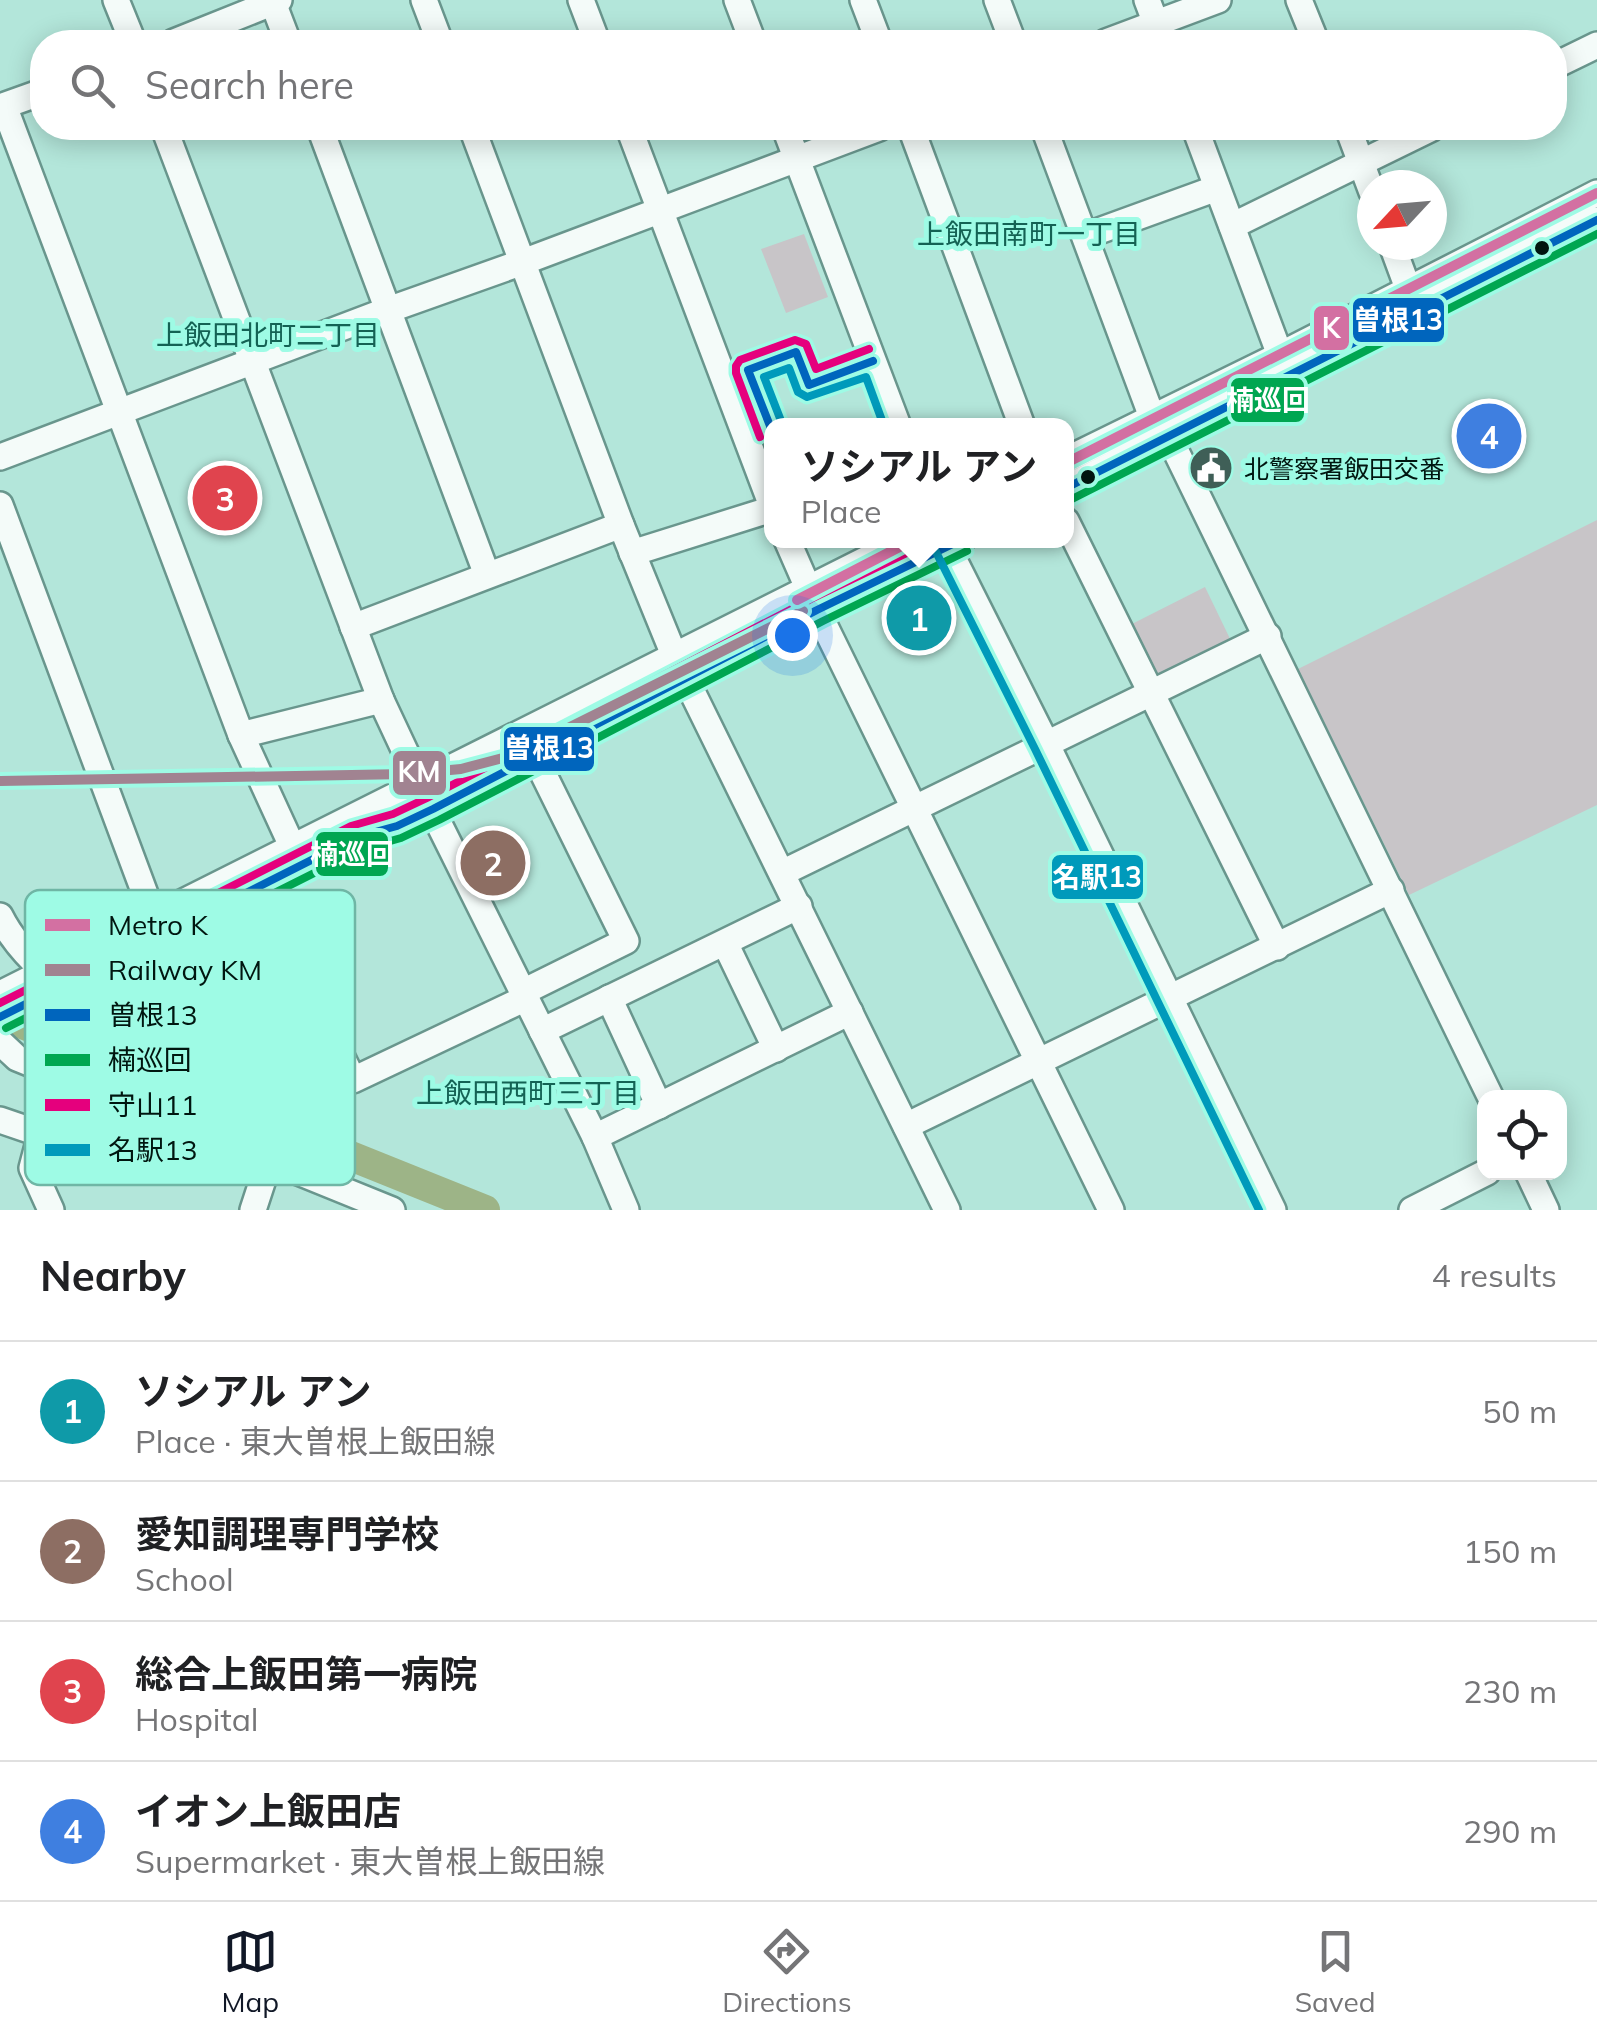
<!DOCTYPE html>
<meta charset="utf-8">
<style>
:root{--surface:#fff;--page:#f2f2f2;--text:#202124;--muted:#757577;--line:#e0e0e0;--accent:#111827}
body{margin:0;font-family:Mulish,"Noto Sans JP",sans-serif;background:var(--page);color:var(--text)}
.controls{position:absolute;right:30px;bottom:30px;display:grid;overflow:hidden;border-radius:20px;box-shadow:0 5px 25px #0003}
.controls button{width:90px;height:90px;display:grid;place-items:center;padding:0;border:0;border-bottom:2px solid var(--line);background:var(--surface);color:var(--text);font:50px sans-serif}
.compass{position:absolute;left:1357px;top:170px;width:90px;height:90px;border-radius:50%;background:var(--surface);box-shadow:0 5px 25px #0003;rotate:244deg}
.you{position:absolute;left:792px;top:635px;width:35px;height:35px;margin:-25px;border:8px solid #fff;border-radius:50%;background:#1a73e8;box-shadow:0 0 0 15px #1a73e833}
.badge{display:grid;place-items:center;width:65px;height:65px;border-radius:50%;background:var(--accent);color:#fff;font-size:32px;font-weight:700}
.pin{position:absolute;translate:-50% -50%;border:5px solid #fff;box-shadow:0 2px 10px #0006}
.popup{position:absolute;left:764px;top:418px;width:310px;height:130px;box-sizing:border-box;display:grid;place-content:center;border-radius:20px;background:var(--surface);filter:drop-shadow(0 2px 8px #0005);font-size:32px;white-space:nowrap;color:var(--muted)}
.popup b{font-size:38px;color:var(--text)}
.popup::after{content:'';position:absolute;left:50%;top:100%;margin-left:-20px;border:20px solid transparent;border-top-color:var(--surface)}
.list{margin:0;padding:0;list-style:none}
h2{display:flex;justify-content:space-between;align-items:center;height:130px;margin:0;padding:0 40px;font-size:42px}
h2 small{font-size:32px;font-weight:400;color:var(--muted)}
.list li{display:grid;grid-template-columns:65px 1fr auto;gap:30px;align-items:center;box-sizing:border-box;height:140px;padding:0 40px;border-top:2px solid var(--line)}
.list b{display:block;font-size:38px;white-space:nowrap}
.list p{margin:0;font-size:32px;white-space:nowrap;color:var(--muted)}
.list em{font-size:32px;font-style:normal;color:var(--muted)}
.icon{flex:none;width:55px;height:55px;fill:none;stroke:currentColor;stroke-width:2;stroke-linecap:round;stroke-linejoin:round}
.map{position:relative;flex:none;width:1597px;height:1210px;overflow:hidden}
.search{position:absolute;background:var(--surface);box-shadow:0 5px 25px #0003;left:30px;right:30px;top:30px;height:110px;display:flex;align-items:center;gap:25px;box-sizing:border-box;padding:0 35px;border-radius:40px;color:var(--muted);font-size:38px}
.sheet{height:690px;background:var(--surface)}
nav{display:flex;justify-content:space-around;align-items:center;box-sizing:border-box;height:140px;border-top:2px solid var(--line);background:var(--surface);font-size:28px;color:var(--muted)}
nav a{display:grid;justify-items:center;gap:5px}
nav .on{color:var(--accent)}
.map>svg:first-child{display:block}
</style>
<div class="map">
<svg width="1597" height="1210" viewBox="0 0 1597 1210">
<rect width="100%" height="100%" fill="#b3e6da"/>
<g fill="#c8c5c8">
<polygon points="804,234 828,297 786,313 761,249"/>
<polygon points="1597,520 1597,805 1409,895 1298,669"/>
<polygon points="1205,587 1234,647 1154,685 1126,627"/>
</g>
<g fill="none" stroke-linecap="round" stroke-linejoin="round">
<polyline stroke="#9db487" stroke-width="30" points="0,1015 485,1210"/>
<defs>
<g id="minor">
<polyline points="116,0 133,42"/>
<polyline points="272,0 288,42"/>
<polyline points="424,0 440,42"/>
<polyline points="581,0 597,42"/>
<polyline points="737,0 753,42"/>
<polyline points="863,0 879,42"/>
<polyline points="997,0 1013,42"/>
<polyline points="1147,0 1163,42"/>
<polyline points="1299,0 1316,42"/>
<polyline points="174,42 279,0"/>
<polyline points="1106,42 1218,0"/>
<polyline points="1554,66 1597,45"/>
<polyline points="4,106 241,735 292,846"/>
<polyline points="0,107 42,92"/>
<polyline points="164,128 381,700 440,826 595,1137 626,1210"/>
<polyline points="320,128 487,575"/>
<polyline points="472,128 621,525 674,655 947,1210"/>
<polyline points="629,128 772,506"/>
<polyline points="785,128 898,426"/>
<polyline points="911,128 1022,426"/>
<polyline points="1044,128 1152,417"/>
<polyline points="1195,128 1280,355"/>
<polyline points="1348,128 1372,192"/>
<polyline points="1232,226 1432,128"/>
<polyline points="1085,236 1217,188"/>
<polyline points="1392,245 1413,302"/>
<polyline points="1169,437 1491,1098"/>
<polyline points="0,457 388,310 523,262 879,128"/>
<polyline points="1066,460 1280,355 1597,193"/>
<polyline points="1066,488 1597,220"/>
<polyline points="0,505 154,918"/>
<polyline points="1066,521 1277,947"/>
<polyline points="787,540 808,588"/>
<polyline points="944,540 1046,743 1273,1210"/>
<polyline points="632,553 772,509"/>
<polyline points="817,610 1111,1210"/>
<polyline points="353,627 621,525"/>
<polyline points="241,735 381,700"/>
<polyline points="782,873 1268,636"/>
<polyline points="266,901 353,1080 526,998"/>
<path d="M0 916C11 938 27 956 45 972"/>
<polyline points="725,943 776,1049"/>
<polyline points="523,992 626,941 534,755"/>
<polyline points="0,994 905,540"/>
<polyline points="609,998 659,1106"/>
<polyline points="0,1017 357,837 397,826 433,809 817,610 962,540"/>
<polyline points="542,1031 799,906"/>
<polyline points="0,1042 17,1058 392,1210"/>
<polyline points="0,1120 41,1134"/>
<polyline points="906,1126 1391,890"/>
<polyline points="595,1137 850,1012"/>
<polyline points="1528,1172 1546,1210"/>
<polyline points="51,1210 32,1168 41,1134 62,1077"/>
<polyline points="253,1210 269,1161"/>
<polyline points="1412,1210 1487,1172"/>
</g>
</defs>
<use href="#minor" stroke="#69968d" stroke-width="30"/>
<use href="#minor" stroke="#f4fbf9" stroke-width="25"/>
<defs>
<g id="bus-1">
<polyline points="772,431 748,370 796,352 809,385 873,361"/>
<polyline points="1066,488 1597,220"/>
<polyline points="0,1017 357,837 397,826 433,809 817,610 961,540"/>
</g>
<g id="bus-2">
<polyline points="1072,499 1597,234"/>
<polyline points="6,1028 362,849 401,838 439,820 823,621 967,551"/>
</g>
<g id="bus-3">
<polyline points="760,437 736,373 736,366 740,360 795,340 806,344 816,369 869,349"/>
<polyline points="0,1003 351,826 393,814 427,798 811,599 934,540"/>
</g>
<g id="bus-4">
<polyline points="783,426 764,377 789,368 798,392 807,397 866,377 884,426"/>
<polyline points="933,546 1035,749 1259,1210"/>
</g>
</defs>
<use href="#bus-1" stroke="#9efbe5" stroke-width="15"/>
<use href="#bus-2" stroke="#9efbe5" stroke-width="15"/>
<use href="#bus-3" stroke="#9efbe5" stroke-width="15"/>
<use href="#bus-4" stroke="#9efbe5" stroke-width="15"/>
<use href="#bus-1" stroke="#0065bd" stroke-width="8"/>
<use href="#bus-2" stroke="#00a651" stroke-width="8"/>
<use href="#bus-3" stroke="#e5007d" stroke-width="8"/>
<use href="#bus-4" stroke="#009abb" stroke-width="8"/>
<defs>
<polyline id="rail-1" points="0,781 407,774 461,769 514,755 803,611"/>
</defs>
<use href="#rail-1" stroke="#9efbe5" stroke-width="18"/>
<use href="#rail-1" stroke="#a18391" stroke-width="10"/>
<defs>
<g id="metro-1">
<polyline points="1066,463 1597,193"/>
<polyline points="797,600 913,540"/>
</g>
</defs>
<use href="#metro-1" stroke="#9efbe5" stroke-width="18"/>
<use href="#metro-1" stroke="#d370a2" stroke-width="10"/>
</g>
<defs>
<symbol id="civic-disc" viewBox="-11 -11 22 22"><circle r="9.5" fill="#3f5f57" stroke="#9efbe5"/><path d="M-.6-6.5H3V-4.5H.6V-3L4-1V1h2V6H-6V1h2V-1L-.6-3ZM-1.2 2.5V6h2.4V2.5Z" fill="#fff"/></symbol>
</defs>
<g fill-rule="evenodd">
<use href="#civic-disc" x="1186" y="443" width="50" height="50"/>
</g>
<g fill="#001610" stroke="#9efbe5" stroke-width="4">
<circle cx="1542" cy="248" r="9"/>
<circle cx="1088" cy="477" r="9"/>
</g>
<g text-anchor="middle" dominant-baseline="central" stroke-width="10" stroke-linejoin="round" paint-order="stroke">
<g font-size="25" fill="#001610" stroke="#9efbe5" text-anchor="start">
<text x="1244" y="468">北警察署飯田交番</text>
</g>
<g font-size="28" fill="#146254" stroke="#9efbe5">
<text x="1029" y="233">上飯田南町一丁目</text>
<text x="268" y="334">上飯田北町二丁目</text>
<text x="528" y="1092">上飯田西町三丁目</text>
</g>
</g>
<rect x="25" y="890" width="330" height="295" rx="15" fill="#9efbe5" stroke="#6fb6a5" stroke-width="2.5"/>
<rect x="45" y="919" width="45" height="12" fill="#d370a2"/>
<rect x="45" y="964" width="45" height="12" fill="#a18391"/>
<rect x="45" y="1009" width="45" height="12" fill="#0065bd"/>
<rect x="45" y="1054" width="45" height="12" fill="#00a651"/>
<rect x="45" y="1099" width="45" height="12" fill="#e5007d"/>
<rect x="45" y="1144" width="45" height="12" fill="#009abb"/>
<g font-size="28" fill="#001610">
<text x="108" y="935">Metro K</text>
<text x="108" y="980">Railway KM</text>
<text x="108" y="1025">曽根13</text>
<text x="108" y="1070">楠巡回</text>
<text x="108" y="1115">守山11</text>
<text x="108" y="1160">名駅13</text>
</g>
<g stroke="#9efbe5" stroke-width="4">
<rect x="1351" y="296" width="95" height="48" rx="10" fill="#0065bd"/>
<rect x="1312" y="304" width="39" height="48" rx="10" fill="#d370a2"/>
<rect x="1229" y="376" width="77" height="48" rx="10" fill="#00a651"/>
<rect x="502" y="725" width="94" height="48" rx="10" fill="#0065bd"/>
<rect x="391" y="749" width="57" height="48" rx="10" fill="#a18391"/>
<rect x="314" y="830" width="76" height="48" rx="10" fill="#00a651"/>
<rect x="1050" y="853" width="95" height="48" rx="10" fill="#009abb"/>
</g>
<g font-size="28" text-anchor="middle" font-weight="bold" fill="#fff">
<text x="1398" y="330">曽根13</text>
<text x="1331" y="338">K</text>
<text x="1268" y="410">楠巡回</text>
<text x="549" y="758">曽根13</text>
<text x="419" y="782">KM</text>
<text x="352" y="864">楠巡回</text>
<text x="1097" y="887">名駅13</text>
</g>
</svg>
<div class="controls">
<button><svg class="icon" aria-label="locate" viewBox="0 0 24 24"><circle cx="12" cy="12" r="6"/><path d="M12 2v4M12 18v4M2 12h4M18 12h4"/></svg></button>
</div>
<svg class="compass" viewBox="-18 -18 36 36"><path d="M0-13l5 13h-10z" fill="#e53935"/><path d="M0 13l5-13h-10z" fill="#757577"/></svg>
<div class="you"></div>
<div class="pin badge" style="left:919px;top:618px;background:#0f9aa8">1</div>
<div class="popup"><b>ソシアル アン</b>Place</div>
<div class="pin badge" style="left:493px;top:863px;background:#8d6e63">2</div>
<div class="pin badge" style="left:225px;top:498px;background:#e0444e">3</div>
<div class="pin badge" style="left:1489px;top:436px;background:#3f7fe0">4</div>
<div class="search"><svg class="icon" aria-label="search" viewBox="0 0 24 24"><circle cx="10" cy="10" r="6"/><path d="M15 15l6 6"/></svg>Search here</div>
</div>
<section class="sheet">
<h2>Nearby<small>4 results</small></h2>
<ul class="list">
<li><span class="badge" style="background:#0f9aa8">1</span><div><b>ソシアル アン</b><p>Place · 東大曽根上飯田線</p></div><em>50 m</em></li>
<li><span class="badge" style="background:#8d6e63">2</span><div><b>愛知調理専門学校</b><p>School</p></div><em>150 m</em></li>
<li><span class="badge" style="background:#e0444e">3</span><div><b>総合上飯田第一病院</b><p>Hospital</p></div><em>230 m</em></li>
<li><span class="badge" style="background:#3f7fe0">4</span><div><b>イオン上飯田店</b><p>Supermarket · 東大曽根上飯田線</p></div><em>290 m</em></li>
</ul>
</section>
<nav>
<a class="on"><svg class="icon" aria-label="map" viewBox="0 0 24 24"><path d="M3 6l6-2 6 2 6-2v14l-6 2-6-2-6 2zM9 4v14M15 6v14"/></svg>Map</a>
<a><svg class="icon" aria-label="directions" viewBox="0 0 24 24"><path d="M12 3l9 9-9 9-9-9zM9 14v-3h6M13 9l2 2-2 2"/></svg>Directions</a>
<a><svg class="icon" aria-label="saved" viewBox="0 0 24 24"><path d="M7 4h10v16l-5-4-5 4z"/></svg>Saved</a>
</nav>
